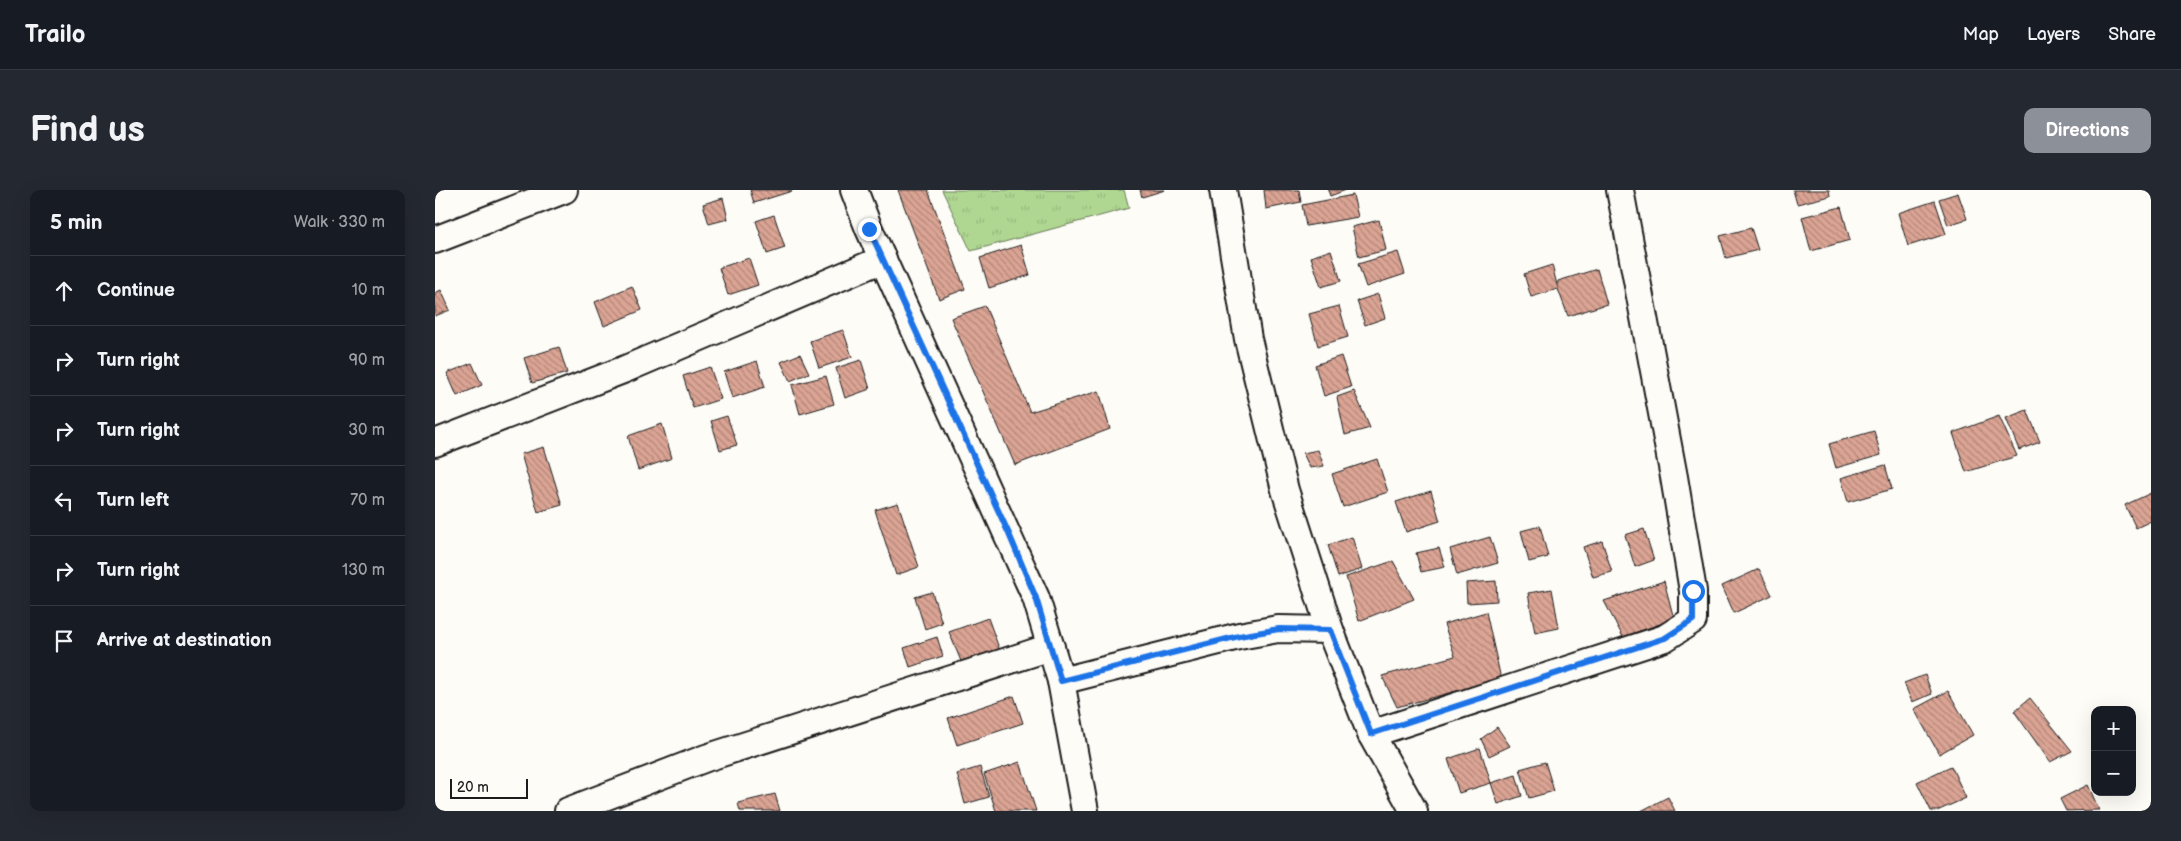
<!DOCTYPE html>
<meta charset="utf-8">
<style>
:root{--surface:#171b24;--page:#242831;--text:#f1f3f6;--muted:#9ea1a6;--line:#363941;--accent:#8c9099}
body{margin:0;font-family:"Balsamiq Sans",sans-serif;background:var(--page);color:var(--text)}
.controls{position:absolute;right:15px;bottom:15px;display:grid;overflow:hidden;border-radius:10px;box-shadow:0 5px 20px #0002}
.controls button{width:45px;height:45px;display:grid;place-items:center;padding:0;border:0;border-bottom:1px solid var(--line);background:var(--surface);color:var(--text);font:25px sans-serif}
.scale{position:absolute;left:15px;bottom:12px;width:78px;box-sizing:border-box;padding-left:5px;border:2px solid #1c1c1c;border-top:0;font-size:14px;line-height:18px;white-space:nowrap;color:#1c1c1c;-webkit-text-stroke:4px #fdfcf7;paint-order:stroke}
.stop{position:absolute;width:15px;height:15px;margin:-11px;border:4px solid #1a73e8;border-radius:50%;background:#fff}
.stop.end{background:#1a73e8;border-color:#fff;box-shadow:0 1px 5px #0008}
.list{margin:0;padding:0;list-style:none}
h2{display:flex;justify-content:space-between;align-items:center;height:65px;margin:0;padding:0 20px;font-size:21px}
h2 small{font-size:16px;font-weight:400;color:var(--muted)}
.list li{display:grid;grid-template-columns:32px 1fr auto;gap:15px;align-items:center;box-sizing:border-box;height:70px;padding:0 20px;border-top:1px solid var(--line)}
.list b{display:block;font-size:19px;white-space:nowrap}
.list em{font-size:16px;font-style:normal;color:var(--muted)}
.icon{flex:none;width:28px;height:28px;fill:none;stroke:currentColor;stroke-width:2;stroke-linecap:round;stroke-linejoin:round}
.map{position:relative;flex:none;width:1716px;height:621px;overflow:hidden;border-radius:10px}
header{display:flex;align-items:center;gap:30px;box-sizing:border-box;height:70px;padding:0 25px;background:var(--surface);border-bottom:1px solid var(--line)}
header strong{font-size:24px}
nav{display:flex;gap:28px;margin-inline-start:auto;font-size:18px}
.intro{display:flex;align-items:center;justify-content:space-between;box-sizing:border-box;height:120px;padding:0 30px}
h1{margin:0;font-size:35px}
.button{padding:12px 22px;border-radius:10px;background:var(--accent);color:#fff;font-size:18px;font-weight:700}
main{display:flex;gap:30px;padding:0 30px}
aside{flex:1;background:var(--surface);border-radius:10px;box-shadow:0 5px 20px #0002}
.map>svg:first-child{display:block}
</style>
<header>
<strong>Trailo</strong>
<nav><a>Map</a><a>Layers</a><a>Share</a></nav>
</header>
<div class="intro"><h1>Find us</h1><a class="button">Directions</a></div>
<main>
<aside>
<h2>5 min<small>Walk · 330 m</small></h2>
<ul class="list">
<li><svg class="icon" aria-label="ahead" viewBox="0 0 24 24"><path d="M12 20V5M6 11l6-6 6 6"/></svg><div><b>Continue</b></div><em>10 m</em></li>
<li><svg class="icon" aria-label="right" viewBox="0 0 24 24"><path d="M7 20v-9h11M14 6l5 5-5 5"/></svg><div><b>Turn right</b></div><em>90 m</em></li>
<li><svg class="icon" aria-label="right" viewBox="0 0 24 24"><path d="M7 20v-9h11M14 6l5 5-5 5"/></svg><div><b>Turn right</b></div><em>30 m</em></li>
<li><svg class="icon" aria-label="left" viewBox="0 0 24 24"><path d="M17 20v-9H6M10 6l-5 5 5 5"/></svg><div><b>Turn left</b></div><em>70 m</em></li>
<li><svg class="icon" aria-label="right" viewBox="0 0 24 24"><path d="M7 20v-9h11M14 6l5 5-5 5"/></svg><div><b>Turn right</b></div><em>130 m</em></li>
<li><svg class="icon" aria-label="arrive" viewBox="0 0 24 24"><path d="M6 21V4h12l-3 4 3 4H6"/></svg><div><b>Arrive at destination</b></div></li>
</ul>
</aside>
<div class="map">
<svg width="1716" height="621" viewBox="0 0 1716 621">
<defs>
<pattern id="grass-tufts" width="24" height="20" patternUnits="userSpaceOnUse" patternTransform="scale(1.25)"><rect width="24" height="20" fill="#b0d792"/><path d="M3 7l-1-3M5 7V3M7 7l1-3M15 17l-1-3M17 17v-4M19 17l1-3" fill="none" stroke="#97b87d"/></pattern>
<pattern id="building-back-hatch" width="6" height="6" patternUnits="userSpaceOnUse" patternTransform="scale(1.25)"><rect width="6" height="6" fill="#dba494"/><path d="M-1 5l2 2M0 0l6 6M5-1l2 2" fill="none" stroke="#b18578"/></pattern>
</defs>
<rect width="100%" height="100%" fill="#fdfcf7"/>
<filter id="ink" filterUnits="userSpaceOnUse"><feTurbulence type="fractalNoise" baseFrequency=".02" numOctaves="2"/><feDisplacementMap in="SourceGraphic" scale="10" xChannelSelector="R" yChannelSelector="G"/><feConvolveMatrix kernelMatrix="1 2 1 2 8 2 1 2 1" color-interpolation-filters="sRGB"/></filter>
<g filter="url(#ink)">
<polygon fill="url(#grass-tufts)" stroke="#667a57" points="507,0 689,0 694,18 536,61"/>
<g fill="url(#building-back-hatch)" stroke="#1c1c1c">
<polygon points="315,0 357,0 357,1 319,13"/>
<polygon points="463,0 493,0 530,99 504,109"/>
<polygon points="705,0 730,0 707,7"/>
<polygon points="829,0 864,0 866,12 831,19"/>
<polygon points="893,0 911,0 895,6"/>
<polygon points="1358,0 1394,0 1395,6 1362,14"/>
<polygon points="1523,3 1532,29 1513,35 1504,9"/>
<polygon points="918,5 923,27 871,36 867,15"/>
<polygon points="288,8 293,29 274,34 268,14"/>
<polygon points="1500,11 1511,44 1473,56 1463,23"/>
<polygon points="1406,17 1415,50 1376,61 1367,27"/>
<polygon points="339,25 350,58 332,64 321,31"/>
<polygon points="944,30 951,60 924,67 917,37"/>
<polygon points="1316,38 1323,60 1291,68 1285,46"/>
<polygon points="586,55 595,85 554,98 545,68"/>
<polygon points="896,60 906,91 886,97 876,67"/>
<polygon points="963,62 970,84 931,97 923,74"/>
<polygon points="314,68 323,95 293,105 284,78"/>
<polygon points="1117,75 1123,99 1096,107 1089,84"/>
<polygon points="1162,79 1172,114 1133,126 1123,99 1123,91"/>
<polygon points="197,96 207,120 169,136 160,112"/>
<polygon points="6,100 15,120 0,126 0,103"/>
<polygon points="943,104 950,128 930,135 922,111"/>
<polygon points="550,116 595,222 664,201 675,239 580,275 516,128"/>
<polygon points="904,116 913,147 883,156 874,124"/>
<polygon points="408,140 417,167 384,178 375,151"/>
<polygon points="124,157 132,183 97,193 89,168"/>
<polygon points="365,164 374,183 355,191 346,172"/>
<polygon points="906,166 916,197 889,206 880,175"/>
<polygon points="426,170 435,199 410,208 401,178"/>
<polygon points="322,171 330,197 297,208 289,182"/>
<polygon points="37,173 47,195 22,206 12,183"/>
<polygon points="275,177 286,209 258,218 248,186"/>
<polygon points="391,186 399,214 365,224 357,195"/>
<polygon points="919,201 935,238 910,245 902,207"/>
<polygon points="1592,220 1605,252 1584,260 1571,228"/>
<polygon points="292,226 302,255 285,260 276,231"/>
<polygon points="1564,226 1582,266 1531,282 1518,243"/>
<polygon points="227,234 237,268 203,280 193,246"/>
<polygon points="1439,241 1446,265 1401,278 1394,254"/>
<polygon points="109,257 127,315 103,322 86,264"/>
<polygon points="883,260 889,276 875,278 868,263"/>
<polygon points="942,269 953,302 908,317 897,284"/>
<polygon points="1450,275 1457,299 1413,312 1406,288"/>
<polygon points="996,301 1005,331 971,342 961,312"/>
<polygon points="1716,303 1716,331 1701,338 1690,315"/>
<polygon points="463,313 484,377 461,385 440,320"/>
<polygon points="1105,336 1113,367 1094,372 1086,341"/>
<polygon points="1209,339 1219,370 1200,377 1190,345"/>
<polygon points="917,347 927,379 903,387 893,355"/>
<polygon points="1055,347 1063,373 1022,385 1015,359"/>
<polygon points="1167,351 1177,382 1158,387 1148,357"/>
<polygon points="1004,358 1010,377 986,382 981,363"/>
<polygon points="958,371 979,409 924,431 911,387"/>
<polygon points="1324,379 1337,405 1299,423 1287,396"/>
<polygon points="1061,391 1062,411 1032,413 1031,393"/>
<polygon points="1229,391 1239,429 1188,447 1169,411"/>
<polygon points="1117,399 1124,438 1100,443 1093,403"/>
<polygon points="497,402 507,433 490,439 480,407"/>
<polygon points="1051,422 1066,489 962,517 947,486 1020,466 1009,434"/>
<polygon points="553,428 565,461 528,476 514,442"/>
<polygon points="502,447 508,466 475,477 469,458"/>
<polygon points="1490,485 1497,504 1477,512 1469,493"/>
<polygon points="1513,501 1538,545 1504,564 1479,519"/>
<polygon points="579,506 588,533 522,555 513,528"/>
<polygon points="1595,508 1637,561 1615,572 1579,521"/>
<polygon points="1062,537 1075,556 1054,566 1046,549"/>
<polygon points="1045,558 1056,593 1024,603 1013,569"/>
<polygon points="585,572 601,621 561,621 549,584"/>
<polygon points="1110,572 1119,601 1094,608 1085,579"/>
<polygon points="1516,576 1531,608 1502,621 1496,621 1482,592"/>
<polygon points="545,577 554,607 530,614 522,584"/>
<polygon points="1081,585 1087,606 1063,614 1056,593"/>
<polygon points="1653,595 1664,620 1631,621 1625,609"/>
<polygon points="340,604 345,621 305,621 303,613"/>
<polygon points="1233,607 1240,621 1206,621"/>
</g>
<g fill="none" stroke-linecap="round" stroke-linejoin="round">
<defs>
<g id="street">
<polyline points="419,0 434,39 601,408 626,491 650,621"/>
<polyline points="788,0 813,149 850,300 895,440 936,544 979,621"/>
<polyline points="0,50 129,0"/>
<polyline points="0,253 188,180 448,69"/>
<polyline points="626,491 804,446 843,439 895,440"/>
<polyline points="936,544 1230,448 1258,430 1258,401 1239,287 1185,0"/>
<polyline points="133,621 271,568 616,457"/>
</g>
</defs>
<use href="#street" stroke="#1c1c1c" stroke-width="30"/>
<use href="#street" stroke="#fdfcf7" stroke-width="26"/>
</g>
</g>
<g fill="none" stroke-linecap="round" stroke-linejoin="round" filter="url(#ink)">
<polyline stroke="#1a73e8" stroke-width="6" points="434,39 574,344 601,408 626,491 804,446 844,439 895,440 936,544 1230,448 1258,430 1258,401"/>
</g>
</svg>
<div class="controls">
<button>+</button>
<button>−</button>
</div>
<div class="scale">20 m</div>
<div class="stop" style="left:1258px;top:401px"></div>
<div class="stop end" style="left:434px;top:39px"></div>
</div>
</main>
